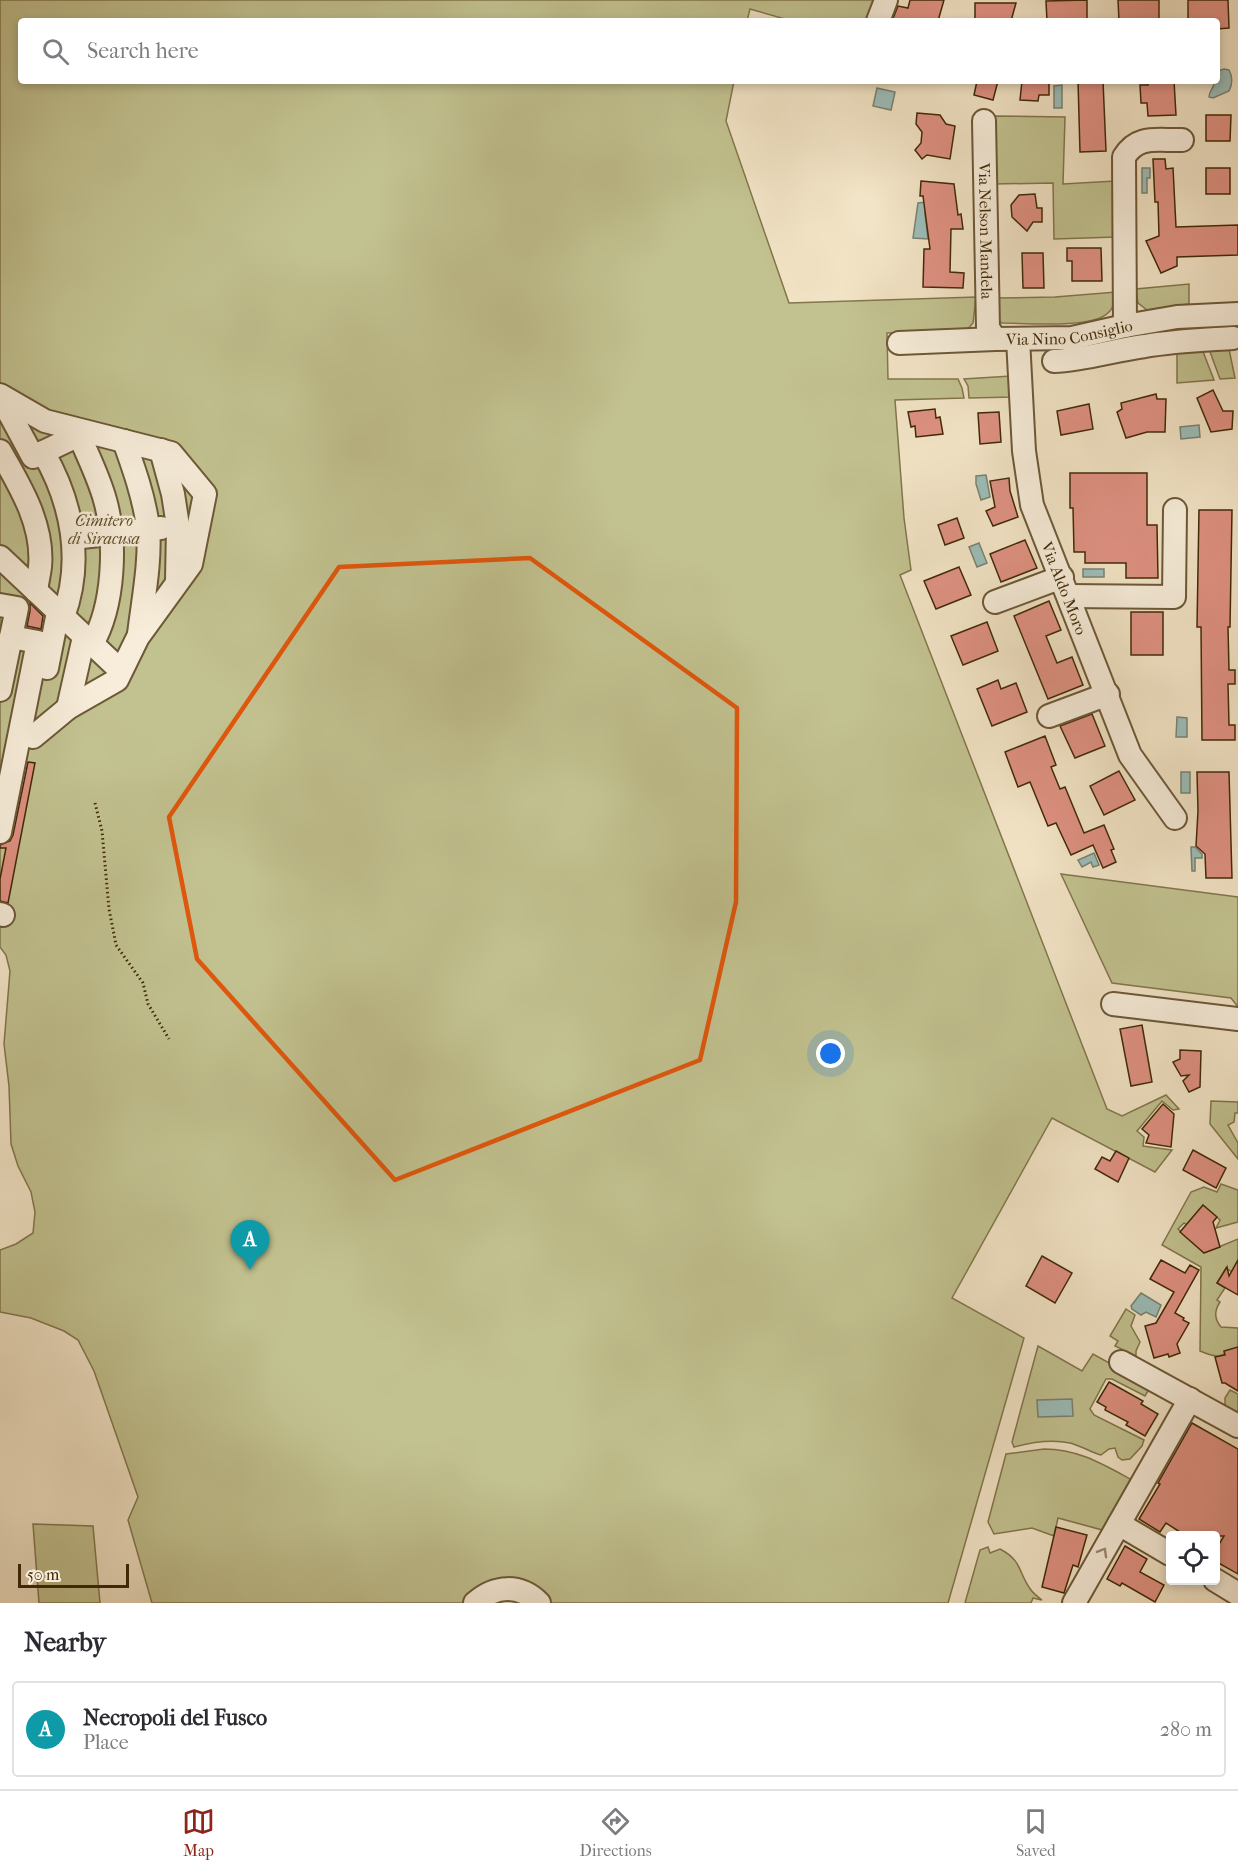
<!DOCTYPE html>
<style>
:root{--surface:#fff;--page:#f7f7f7;--text:#2b2b33;--muted:#7c7c81;--line:#e1e1e2;--accent:#8f2418}
body{margin:0;font-family:"IM FELL French Canon",serif;background:var(--page);color:var(--text)}
.controls{position:absolute;right:18px;bottom:18px;display:grid;overflow:hidden;border-radius:6px;box-shadow:0 3px 9px #0003}
.controls button{width:54px;height:54px;display:grid;place-items:center;padding:0;border:0;border-bottom:2px solid var(--line);background:var(--surface);color:var(--text);font:30px sans-serif}
.scale{position:absolute;left:18px;bottom:15px;width:111px;box-sizing:border-box;padding-left:6px;border:3px solid #412907;border-top:0;font-size:16px;line-height:21px;white-space:nowrap;color:#412907;-webkit-text-stroke:4px #f7edda;paint-order:stroke}
.you{position:absolute;left:831px;top:1054px;width:21px;height:21px;margin:-15px;border:4px solid #fff;border-radius:50%;background:#1a73e8;box-shadow:0 0 0 9px #1a73e833}
.badge{display:grid;place-items:center;width:39px;height:39px;border-radius:50%;background:var(--accent);color:#fff;font-size:20px;font-weight:700}
.pin{position:absolute;translate:-50% -50px;filter:drop-shadow(0 2px 3px #0008)}
.pin::after{content:'';position:absolute;top:32px;width:21px;height:18px;background:inherit;clip-path:polygon(0 0,100% 0,50% 100%)}
.list{margin:0;padding:0;list-style:none}
h2{display:flex;justify-content:space-between;align-items:center;height:78px;margin:0;padding:0 24px;font-size:26px}
h2 small{font-size:20px;font-weight:400;color:var(--muted)}
.list li{display:grid;grid-template-columns:39px 1fr auto;gap:18px;align-items:center;box-sizing:border-box;height:96px;margin:0 12px 12px;padding:0 12px;border:2px solid var(--line);border-radius:6px}
.list b{display:block;font-size:22px;white-space:nowrap}
.list p{margin:0;font-size:20px;white-space:nowrap;color:var(--muted)}
.list em{font-size:20px;font-style:normal;color:var(--muted)}
.icon{flex:none;width:33px;height:33px;fill:none;stroke:currentColor;stroke-width:2;stroke-linecap:round;stroke-linejoin:round}
.map{position:relative;flex:none;width:1238px;height:1603px;overflow:hidden}
.search{position:absolute;background:var(--surface);box-shadow:0 3px 9px #0003;left:18px;right:18px;top:18px;height:66px;display:flex;align-items:center;gap:15px;box-sizing:border-box;padding:0 21px;border-radius:6px;color:var(--muted);font-size:22px}
.sheet{height:186px;background:var(--surface)}
nav{display:flex;justify-content:space-around;align-items:center;box-sizing:border-box;height:84px;border-top:2px solid var(--line);background:var(--surface);font-size:16px;color:var(--muted)}
nav a{display:grid;justify-items:center;gap:3px}
nav .on{color:var(--accent)}
.map>svg:first-child{display:block}
</style>
<div class="map">
<svg width="1238" height="1603" viewBox="0 0 1238 1603">
<rect width="100%" height="100%" fill="#f2e4c6"/>
<filter id="stains"><feTurbulence type="fractalNoise" baseFrequency=".00333" numOctaves="4"/><feColorMatrix values="0 0 0 0 .2 0 0 0 0 .09 0 0 0 0 .02 0 0 0 .5 -.17"/></filter>
<radialGradient id="worn" r=".72"><stop offset=".6" stop-color="#630" stop-opacity="0"/><stop offset="1" stop-color="#630" stop-opacity=".3"/></radialGradient>
<g fill="#c2c290" stroke="#82764c" stroke-width="1.5">
<polygon points="0,0 882,0 873,21 792,21 750,9 747,21 21,21 21,81 734,81 726,121 789,303 976,297 973,323 966,331 887,333 888,379 958,379 962,388 964,398 895,400 904,518 911,570 900,575 1107,1109 1122,1116 1166,1095 1179,1109 1173,1110 1162,1101 1137,1131 1144,1137 1143,1146 1172,1150 1155,1172 1052,1118 952,1298 1024,1338 948,1603 550,1603 542,1594 466,1598 463,1603 152,1603 128,1520 138,1497 94,1371 78,1340 64,1331 31,1318 0,1312 0,1250 16,1244 33,1233 35,1212 31,1192 18,1166 11,1144 9,1086 4,1044 10,971 6,955 0,947"/>
<polygon points="994,116 1065,117 1063,184 1115,181 1116,237 1054,239 1053,183 994,184"/>
<polygon points="1189,284 1189,304 1147,310 1138,303 1136,289"/>
<path d="M1116 292C1115 300 1114 308 1108 313 1091 329 1025 323 1002 323L997 320 996 298 1055 297Z"/>
<polygon points="1202,349 1214,380 1177,383 1177,350"/>
<polygon points="1209,349 1229,349 1235,378 1220,379"/>
<polygon points="1011,376 1014,397 969,398 968,386 964,379"/>
<polygon points="1061,874 1238,897 1238,1007 1231,998 1112,983"/>
<polygon points="1211,1101 1238,1102 1238,1113 1235,1113 1234,1122 1228,1125 1238,1143 1238,1159 1210,1124"/>
<path d="M1221 1184 1238 1190V1222L1216 1228 1220 1220 1203 1205 1187 1225 1184 1223 1178 1229 1204 1253 1238 1239V1260L1232 1272 1226 1268 1217 1283 1225 1288 1217 1300 1220 1302C1214 1311 1214 1319 1221 1327L1238 1328V1347C1220 1357 1219 1359 1200 1351L1201 1267 1162 1245 1191 1192 1204 1187 1217 1192Z"/>
<polygon points="1126,1309 1135,1315 1131,1326 1140,1342 1136,1351 1136,1356 1115,1346 1118,1341 1110,1336"/>
<path d="M1038 1346 1082 1371 1093 1354 1151 1386 1145 1396 1112 1379H1106L1090 1409 1094 1415 1144 1440 1142 1446 1130 1459 1122 1460 1118 1457 1115 1448 1109 1449 1101 1455C1091 1452 1081 1446 1070 1443 1052 1439 1032 1442 1014 1447L1012 1442Z"/>
<polygon points="1230,1390 1238,1394 1238,1418 1225,1411 1225,1398"/>
<path d="M1044 1449C1079 1449 1104 1465 1134 1481L1106 1531 1058 1518 1054 1536 1032 1528 994 1534 988 1522 1006 1454Z"/>
<polygon points="33,1524 93,1526 100,1603 39,1603"/>
<path d="M988 1547 990 1553 1000 1549C1023 1561 1018 1573 1031 1590 1034 1594 1038 1597 1042 1600L1033 1598 1031 1603H965L980 1550Z"/>
</g>
<g fill="#9cbeba" stroke="#788272" stroke-width="1.5">
<path d="M1224 69 1229 70C1233 77 1233 83 1229 91L1213 98 1209 97C1209 90 1215 88 1214 81H1217V71Z"/>
<polygon points="1062,85 1062,108 1054,108 1054,86"/>
<polygon points="877,88 895,92 891,110 873,106"/>
<polygon points="1142,168 1150,168 1150,178 1147,178 1147,193 1142,193"/>
<polygon points="926,202 925,214 928,239 913,238 918,203"/>
<polygon points="1199,425 1200,437 1181,439 1180,427"/>
<polygon points="986,475 990,497 981,500 976,484 976,476"/>
<polygon points="979,543 987,563 977,567 969,547"/>
<rect x="1083" y="569" width="21" height="8"/>
<polygon points="1177,717 1187,718 1187,737 1176,737"/>
<rect x="1181" y="772" width="9" height="21"/>
<polygon points="1191,847 1195,847 1202,854 1202,858 1195,858 1195,871 1192,871"/>
<polygon points="1094,853 1099,865 1093,867 1091,862 1082,867 1078,860"/>
<polygon points="1141,1293 1161,1305 1156,1317 1146,1312 1141,1315 1132,1309 1131,1306"/>
<polygon points="1072,1399 1073,1416 1038,1417 1037,1400"/>
</g>
<g fill="#df9182" stroke="#412907" stroke-width="1.5">
<polygon points="910,0 944,0 938,21 892,21 898,6 908,8"/>
<polygon points="1087,0 1087,21 1047,21 1046,1"/>
<polygon points="1118,0 1159,0 1159,21 1119,21"/>
<polygon points="1188,0 1228,0 1229,28 1217,29 1217,21 1188,21"/>
<polygon points="975,3 1016,3 1011,21 975,21"/>
<polygon points="977,81 998,81 993,100 974,95"/>
<polygon points="1022,81 1049,81 1049,95 1039,95 1038,101 1020,100"/>
<polygon points="1078,81 1103,81 1106,151 1080,152"/>
<polygon points="1148,81 1174,81 1176,115 1148,116 1147,103 1141,103 1140,85 1148,85"/>
<polygon points="917,113 940,115 946,124 955,126 950,159 927,155 922,159 915,150 921,143 922,132 916,124"/>
<polygon points="1206,115 1231,115 1230,141 1206,141"/>
<polygon points="1153,159 1165,159 1166,169 1173,168 1176,227 1238,225 1238,255 1177,257 1177,266 1161,273 1146,241 1159,236 1158,202 1155,202"/>
<rect x="1206" y="168" width="24" height="26"/>
<polygon points="921,181 954,184 958,215 961,214 963,229 951,229 950,272 964,273 963,288 923,287 924,249 930,249 923,196 920,196"/>
<polygon points="1035,194 1037,208 1042,208 1042,222 1033,222 1027,231 1012,217 1011,205 1019,195"/>
<polygon points="1067,248 1101,248 1102,281 1072,281 1072,261 1067,261"/>
<polygon points="1022,253 1043,253 1044,288 1023,288"/>
<polygon points="1213,390 1223,411 1233,411 1232,429 1211,432 1197,398"/>
<polygon points="1156,394 1157,399 1166,399 1165,432 1147,432 1126,438 1117,412 1122,409 1121,403"/>
<polygon points="1089,404 1093,429 1061,435 1057,411"/>
<polygon points="935,409 936,418 940,417 943,434 916,437 915,426 911,427 908,412"/>
<polygon points="999,412 1001,442 980,444 978,413"/>
<polygon points="1070,473 1147,473 1147,525 1157,525 1158,578 1126,578 1126,563 1085,563 1085,552 1074,552 1073,508 1070,508"/>
<polygon points="1009,478 1010,491 1018,517 993,526 986,511 995,507 990,481"/>
<polygon points="1199,510 1232,510 1230,627 1228,627 1229,670 1235,670 1235,684 1228,684 1229,725 1235,725 1235,740 1202,740 1201,627 1197,627"/>
<polygon points="957,518 964,538 945,545 938,525"/>
<polygon points="1025,540 1037,568 1001,582 990,554"/>
<polygon points="959,567 971,595 936,609 924,581"/>
<polygon points="1049,601 1061,630 1046,636 1057,663 1072,657 1083,685 1048,699 1014,616"/>
<polygon points="30,603 43,616 41,629 27,626 30,611"/>
<rect x="1131" y="612" width="32" height="43"/>
<polygon points="987,622 998,651 963,665 951,636"/>
<polygon points="998,680 1001,689 1016,683 1027,712 992,726 977,689"/>
<polygon points="1092,714 1105,746 1075,758 1060,726"/>
<polygon points="1045,736 1056,765 1051,767 1060,789 1065,787 1084,833 1104,825 1114,849 1111,850 1116,862 1103,868 1093,845 1071,855 1056,823 1048,826 1030,782 1018,787 1005,752"/>
<polygon points="28,762 35,763 8,903 0,901 0,879 6,848 0,848 0,845 10,841 13,835"/>
<polygon points="1119,771 1135,800 1104,815 1090,786"/>
<polygon points="1197,772 1229,772 1232,878 1206,878 1205,854 1196,846 1198,811"/>
<polygon points="1142,1025 1152,1082 1131,1086 1120,1029"/>
<polygon points="1180,1050 1201,1051 1200,1087 1189,1092 1183,1081 1189,1075 1181,1076 1173,1062 1180,1059"/>
<polygon points="1163,1104 1174,1114 1171,1147 1146,1143 1149,1135 1142,1129"/>
<polygon points="1193,1150 1226,1168 1216,1188 1183,1170"/>
<polygon points="1116,1151 1129,1158 1118,1182 1095,1169 1102,1157 1110,1161"/>
<polygon points="1203,1205 1217,1217 1213,1222 1220,1247 1204,1253 1180,1232"/>
<polygon points="1042,1256 1072,1273 1055,1303 1026,1286"/>
<polygon points="1161,1260 1185,1273 1190,1265 1199,1270 1175,1313 1184,1318 1183,1320 1189,1323 1177,1344 1180,1353 1169,1357 1168,1354 1154,1358 1145,1326 1156,1323 1174,1292 1150,1279"/>
<polygon points="1238,1260 1238,1295 1217,1283 1227,1267 1229,1276"/>
<polygon points="1238,1347 1238,1391 1225,1383 1222,1383 1215,1357 1225,1355 1224,1351"/>
<polygon points="1109,1382 1143,1401 1141,1404 1158,1414 1145,1436 1126,1425 1128,1422 1105,1410 1106,1407 1097,1402"/>
<polygon points="1192,1423 1238,1449 1238,1574 1215,1561 1215,1551 1224,1536 1186,1536 1166,1523 1160,1532 1139,1519 1160,1484 1158,1483"/>
<polygon points="1056,1527 1087,1535 1078,1567 1073,1565 1064,1593 1042,1587"/>
<polygon points="1125,1546 1147,1559 1140,1572 1164,1585 1155,1602 1122,1583 1120,1586 1107,1579"/>
</g>
<g fill="none" stroke-linecap="round" stroke-linejoin="round">
<defs>
<g id="minor">
<polyline points="878,21 886,0"/>
<path id="s1" d="M984 121 988 328 995 339"/>
<path d="M1125 326 1124 157C1138 134 1158 141 1182 140"/>
<path id="s2" d="M1018 339 1024 451 1032 505 1130 755 1175 818"/>
<path id="s3" d="M899 343 995 339 1072 338 1125 326 1177 317 1238 314"/>
<path d="M1054 361C1085 360 1114 350 1145 346 1174 341 1203 340 1233 338"/>
<polyline points="0,395 45,421 171,453 205,494 191,564 138,637 117,680 68,708 33,737"/>
<polyline points="0,396 33,457 79,435"/>
<path d="M80 431 79 435C88 456 99 478 105 500 117 542 114 606 92 644"/>
<path d="M124 441C134 469 144 497 148 527 151 561 143 600 139 634"/>
<polyline points="161,450 173,494 178,526 177,581"/>
<path d="M0 451C20 486 44 525 40 567 39 575 37 583 36 591"/>
<path d="M43 452C72 502 84 561 63 617"/>
<polyline points="73,538 161,528"/>
<polyline points="0,557 120,670"/>
<polyline points="1069,596 1174,597 1175,510"/>
<polyline points="995,602 1062,577"/>
<polyline points="0,605 17,608 0,690"/>
<polyline points="47,668 58,612"/>
<polyline points="68,708 84,637"/>
<polyline points="1049,716 1108,694"/>
<polyline points="0,832 38,642 11,637"/>
<polyline points="0,914 3,915"/>
<polyline points="1113,1004 1238,1019"/>
<polyline points="1121,1362 1238,1426"/>
<polyline points="1119,1524 1170,1554"/>
<polyline points="1215,1580 1238,1594"/>
<path d="M475 1603C495 1585 520 1584 539 1603"/>
<polyline points="1074,1603 1190,1399"/>
</g>
</defs>
<use href="#minor" stroke="#6d5837" stroke-width="26"/>
<polyline stroke="#412907" stroke-width="3" stroke-dasharray="1.5 3" stroke-linecap="butt" points="95,803 102,831 109,909 116,945 143,983 148,1004 169,1039"/>
<use href="#minor" stroke="#f7edda" stroke-width="22"/>
</g>
<defs><path id="oneway-chevron" d="M-2-3.5L2.5 0L-2 3.5" fill="none" stroke-width="1.6" stroke-linecap="round" stroke-linejoin="round" transform="scale(1.5)"/></defs>
<use stroke="#9c8b70" href="#oneway-chevron" transform="translate(1103 1552) rotate(-60)"/>
<path fill="none" stroke="#e0570c" stroke-width="4.5" stroke-linejoin="round" d="M530 558 737 708 736 902 700 1060 395 1180 197 959 169 817 339 567Z"/>
<g text-anchor="middle" dominant-baseline="central" stroke-width="5" stroke-linejoin="round" paint-order="stroke">
<g font-size="16" fill="#412907" stroke="#f7edda">
<text stroke="none"><textPath href="#s1" startOffset="110">Via Nelson Mandela</textPath></text>
<text stroke="none"><textPath href="#s3" startOffset="171">Via Nino Consiglio</textPath></text>
<text stroke="none"><textPath href="#s2" startOffset="256">Via Aldo Moro</textPath></text>
</g>
<g font-size="16" font-style="italic" fill="#614f29" stroke="#f7edda">
<text x="104" y="520">Cimitero<tspan x="104" dy="18">di Siracusa</tspan></text>
</g>
</g>
<rect width="100%" height="100%" filter="url(#stains)"/>
<rect width="100%" height="100%" fill="url(#worn)"/>
</svg>
<div class="controls">
<button><svg class="icon" aria-label="locate" viewBox="0 0 24 24"><circle cx="12" cy="12" r="6"/><path d="M12 2v4M12 18v4M2 12h4M18 12h4"/></svg></button>
</div>
<div class="scale">50 m</div>
<div class="you"></div>
<div class="pin badge" style="left:250px;top:1270px;background:#0f9aa8">A</div>
<div class="search"><svg class="icon" aria-label="search" viewBox="0 0 24 24"><circle cx="10" cy="10" r="6"/><path d="M15 15l6 6"/></svg>Search here</div>
</div>
<section class="sheet">
<h2>Nearby<small></small></h2>
<ul class="list">
<li><span class="badge" style="background:#0f9aa8">A</span><div><b>Necropoli del Fusco</b><p>Place</p></div><em>280 m</em></li>
</ul>
</section>
<nav>
<a class="on"><svg class="icon" aria-label="map" viewBox="0 0 24 24"><path d="M3 6l6-2 6 2 6-2v14l-6 2-6-2-6 2zM9 4v14M15 6v14"/></svg>Map</a>
<a><svg class="icon" aria-label="directions" viewBox="0 0 24 24"><path d="M12 3l9 9-9 9-9-9zM9 14v-3h6M13 9l2 2-2 2"/></svg>Directions</a>
<a><svg class="icon" aria-label="saved" viewBox="0 0 24 24"><path d="M7 4h10v16l-5-4-5 4z"/></svg>Saved</a>
</nav>
